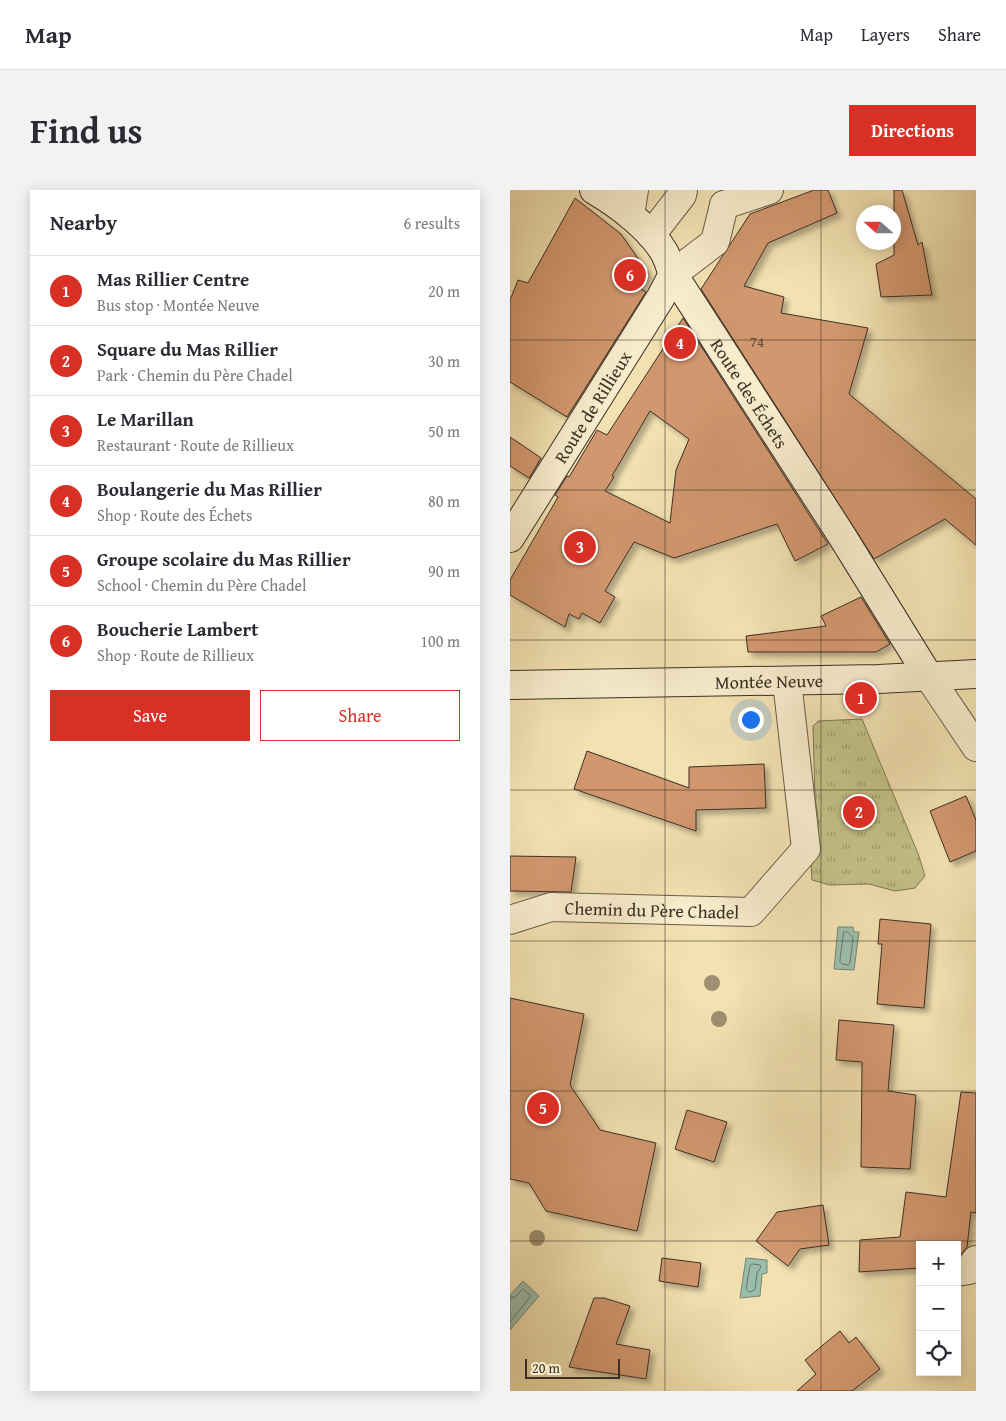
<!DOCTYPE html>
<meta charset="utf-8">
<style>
:root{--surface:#fff;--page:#f2f2f3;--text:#2b2b33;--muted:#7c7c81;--line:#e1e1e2;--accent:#d93025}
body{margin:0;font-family:"Gentium Book Plus",serif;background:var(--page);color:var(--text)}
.controls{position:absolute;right:15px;bottom:15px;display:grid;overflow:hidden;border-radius:0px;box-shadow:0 2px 12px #0003}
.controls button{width:45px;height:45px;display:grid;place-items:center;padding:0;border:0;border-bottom:1px solid var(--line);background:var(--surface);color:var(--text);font:25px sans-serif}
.compass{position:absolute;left:346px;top:15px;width:45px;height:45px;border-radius:50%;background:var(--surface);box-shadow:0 2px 12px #0003;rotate:291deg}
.scale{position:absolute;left:15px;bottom:12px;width:95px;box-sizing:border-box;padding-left:5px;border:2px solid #3d2f26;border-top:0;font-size:14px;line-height:18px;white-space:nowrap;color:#3d2f26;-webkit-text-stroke:4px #f7eccc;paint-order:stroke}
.you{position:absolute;left:240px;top:529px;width:18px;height:18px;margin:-12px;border:4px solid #fff;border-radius:50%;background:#1a73e8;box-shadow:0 0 0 8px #1a73e833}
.badge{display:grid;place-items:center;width:32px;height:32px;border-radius:50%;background:var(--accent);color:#fff;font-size:16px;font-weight:700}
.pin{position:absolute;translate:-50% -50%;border:2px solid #fff;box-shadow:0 1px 5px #0006}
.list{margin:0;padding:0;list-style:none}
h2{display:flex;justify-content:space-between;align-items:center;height:65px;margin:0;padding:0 20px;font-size:21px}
h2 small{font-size:16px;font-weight:400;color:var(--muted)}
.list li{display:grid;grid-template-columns:32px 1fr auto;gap:15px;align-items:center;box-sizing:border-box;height:70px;padding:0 20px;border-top:1px solid var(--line)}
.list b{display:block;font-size:19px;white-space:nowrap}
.list p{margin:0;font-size:16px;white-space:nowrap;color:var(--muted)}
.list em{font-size:16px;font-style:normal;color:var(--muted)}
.actions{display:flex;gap:10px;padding:15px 20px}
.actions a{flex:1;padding:11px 0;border:1px solid var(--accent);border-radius:0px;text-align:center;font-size:18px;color:var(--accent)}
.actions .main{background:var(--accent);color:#fff}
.icon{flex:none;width:28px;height:28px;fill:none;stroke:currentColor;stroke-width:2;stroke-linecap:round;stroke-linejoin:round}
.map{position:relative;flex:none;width:466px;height:1201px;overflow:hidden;border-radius:0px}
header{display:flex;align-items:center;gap:30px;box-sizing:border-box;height:70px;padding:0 25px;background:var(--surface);border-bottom:1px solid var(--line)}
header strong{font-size:24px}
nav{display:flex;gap:28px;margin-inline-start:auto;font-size:18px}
.intro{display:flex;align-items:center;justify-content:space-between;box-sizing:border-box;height:120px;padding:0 30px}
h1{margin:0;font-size:35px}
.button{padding:12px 22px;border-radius:0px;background:var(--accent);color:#fff;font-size:18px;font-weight:700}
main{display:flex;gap:30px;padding:0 30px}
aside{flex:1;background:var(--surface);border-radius:0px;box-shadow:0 2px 12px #0003}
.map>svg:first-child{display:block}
</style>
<header>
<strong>Map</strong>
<nav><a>Map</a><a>Layers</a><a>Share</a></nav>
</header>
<div class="intro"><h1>Find us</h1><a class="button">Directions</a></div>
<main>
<aside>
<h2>Nearby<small>6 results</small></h2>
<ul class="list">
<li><span class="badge">1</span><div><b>Mas Rillier Centre</b><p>Bus stop · Montée Neuve</p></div><em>20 m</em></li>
<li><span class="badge">2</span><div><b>Square du Mas Rillier</b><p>Park · Chemin du Père Chadel</p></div><em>30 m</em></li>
<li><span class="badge">3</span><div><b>Le Marillan</b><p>Restaurant · Route de Rillieux</p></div><em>50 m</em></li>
<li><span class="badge">4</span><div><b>Boulangerie du Mas Rillier</b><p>Shop · Route des Échets</p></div><em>80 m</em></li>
<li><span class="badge">5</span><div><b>Groupe scolaire du Mas Rillier</b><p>School · Chemin du Père Chadel</p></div><em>90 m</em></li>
<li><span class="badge">6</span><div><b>Boucherie Lambert</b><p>Shop · Route de Rillieux</p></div><em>100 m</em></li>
</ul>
<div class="actions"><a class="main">Save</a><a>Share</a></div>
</aside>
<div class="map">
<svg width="466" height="1201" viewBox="0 0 466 1201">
<defs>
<pattern id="grass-tufts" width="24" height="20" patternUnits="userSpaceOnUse" patternTransform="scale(1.25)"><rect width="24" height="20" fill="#c2c187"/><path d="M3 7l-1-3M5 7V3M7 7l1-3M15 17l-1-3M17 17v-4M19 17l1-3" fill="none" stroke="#9f9d6e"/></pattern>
<filter id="shadow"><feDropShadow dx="4.5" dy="4.5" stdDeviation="2.5" flood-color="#0004"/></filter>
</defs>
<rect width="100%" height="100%" fill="#f2e1b1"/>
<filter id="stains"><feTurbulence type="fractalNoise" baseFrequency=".004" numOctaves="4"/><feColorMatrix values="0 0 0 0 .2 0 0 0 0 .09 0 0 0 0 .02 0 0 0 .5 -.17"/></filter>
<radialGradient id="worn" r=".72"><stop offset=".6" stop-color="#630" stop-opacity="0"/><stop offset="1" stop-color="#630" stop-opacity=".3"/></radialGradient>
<polygon fill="url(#grass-tufts)" stroke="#807856" points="352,529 409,666 415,686 405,698 385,701 359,694 320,695 302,690 301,676 309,636 305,607 303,536 308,531"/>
<g fill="#9bbeac" stroke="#758576">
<polygon points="328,737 343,737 344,742 349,742 344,780 324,779"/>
<polygon points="236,1068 257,1070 257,1083 252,1084 250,1106 230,1108"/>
<polygon points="13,1091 29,1106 0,1140 0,1105"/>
</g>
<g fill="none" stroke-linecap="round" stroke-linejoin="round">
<g stroke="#6c7669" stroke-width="1">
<polygon points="334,742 338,742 343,748 340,773 338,775 332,774 330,772"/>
<polygon points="242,1074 250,1075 251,1077 247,1083 245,1100 239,1102 236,1099 240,1076"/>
<polyline points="0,1108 5,1107 13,1099 21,1106 0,1132"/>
</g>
</g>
<g fill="#d1976e" stroke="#3d2f26" fill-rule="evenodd" filter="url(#shadow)">
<polygon points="304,0 318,0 327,23 258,53 234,96 274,107 271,123 358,138 339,204 466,309 466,355 435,329 364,369 191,99 240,24"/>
<polygon points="384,0 392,0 408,55 412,52 422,105 371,107 366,74 384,65"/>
<polygon points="65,8 111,44 138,83 131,99 136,102 57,227 0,192 0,110 8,90 18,93"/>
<path d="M173 128 318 354 285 371 267 334 164 368 124 352 95 401 105 407 90 433 72 423 69 429 59 424 55 437 0 405V390L48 307 45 305 57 286 59 287 87 240 97 245ZM140 221 179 249 166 280 160 333 95 301 104 287 102 286Z"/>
<polygon points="0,247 31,268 19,288 0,276"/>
<polygon points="351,407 380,454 366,462 238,462 236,446 316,436 311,426"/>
<polygon points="77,561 179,598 179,577 254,574 256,618 186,620 186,641 64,599"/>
<polygon points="456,606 466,630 466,661 440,672 420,621"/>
<polygon points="0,666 66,667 61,702 0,701"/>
<polygon points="370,729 421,734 414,818 367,814 372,754 368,754"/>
<polygon points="0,808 74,824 60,895 90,940 146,953 127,1041 36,1021 19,993 0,989"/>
<polygon points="329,830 384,835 378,901 406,905 400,979 351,977 352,872 326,870"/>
<polygon points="451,902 466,903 466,1023 461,1022 457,1057 450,1066 447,1066 447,1055 410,1055 410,1078 349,1082 350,1050 390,1047 396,1002 436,1007"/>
<polygon points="177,920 217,932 204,972 165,959"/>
<polygon points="313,1015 319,1055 290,1059 278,1076 246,1051 267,1022"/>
<polygon points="152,1068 191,1073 188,1097 149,1091"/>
<polygon points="84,1108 94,1108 120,1116 106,1154 140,1160 136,1189 59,1177"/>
<polygon points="330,1141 339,1153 346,1147 370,1179 342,1201 287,1201 306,1184 295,1170"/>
</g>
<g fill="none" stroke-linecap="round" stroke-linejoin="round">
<defs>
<g id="street">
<polyline points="214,15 259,0"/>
<polyline points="120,25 124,0"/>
<polyline points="141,45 172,5 173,0"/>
<polyline points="163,84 205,52 214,15"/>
<polyline points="419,487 466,557"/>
<path id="s1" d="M0 730 41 717 241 722 296 659 277 491"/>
<polyline points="447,1082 459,1080 466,1070"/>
</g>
<g id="secondary">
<path id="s2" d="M84 0C108 14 140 38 154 62 158 69 160 77 163 84L332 346 419 487"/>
<path id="s3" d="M0 348 151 107 163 84"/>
<path id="s4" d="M0 495 369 489 466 484"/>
</g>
</defs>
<use href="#street" stroke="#6a5c49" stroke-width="30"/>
<use href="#secondary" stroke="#3d2f26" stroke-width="30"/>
<use href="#street" stroke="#f7eccc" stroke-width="28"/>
<use href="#secondary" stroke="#f7eccc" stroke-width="28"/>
</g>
<g fill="#9d8f6f">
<circle cx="202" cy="793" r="8"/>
<circle cx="209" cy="829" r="8"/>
<circle cx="27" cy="1048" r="8"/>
</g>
<path fill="none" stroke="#3d2f26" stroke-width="1" stroke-opacity="0.55" d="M155 0V1201M311 0V1201M0 150H466M0 300H466M0 450H466M0 600H466M0 751H466M0 901H466M0 1051H466"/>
<g text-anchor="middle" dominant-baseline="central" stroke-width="4.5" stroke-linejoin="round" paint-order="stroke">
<g font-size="15" fill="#624938">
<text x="247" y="151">74</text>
</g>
<g font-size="18" fill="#3d2f26" stroke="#f7eccc">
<text stroke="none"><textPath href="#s2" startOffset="260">Route des Échets</textPath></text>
<text stroke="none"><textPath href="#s3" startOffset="155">Route de Rillieux</textPath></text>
<text stroke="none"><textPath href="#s4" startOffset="259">Montée Neuve</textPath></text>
<text stroke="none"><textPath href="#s1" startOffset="144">Chemin du Père Chadel</textPath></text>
</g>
</g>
<rect width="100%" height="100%" filter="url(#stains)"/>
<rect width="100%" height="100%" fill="url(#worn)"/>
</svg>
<div class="controls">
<button>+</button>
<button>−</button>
<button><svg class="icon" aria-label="locate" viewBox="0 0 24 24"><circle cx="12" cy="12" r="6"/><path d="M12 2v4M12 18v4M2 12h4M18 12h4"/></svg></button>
</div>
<svg class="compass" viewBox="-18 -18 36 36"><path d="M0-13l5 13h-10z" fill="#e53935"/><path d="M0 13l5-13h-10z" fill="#7c7c81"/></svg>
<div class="scale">20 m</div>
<div class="you"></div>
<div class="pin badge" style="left:351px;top:508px">1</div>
<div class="pin badge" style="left:349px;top:622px">2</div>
<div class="pin badge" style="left:70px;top:357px">3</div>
<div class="pin badge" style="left:170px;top:153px">4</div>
<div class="pin badge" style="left:33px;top:918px">5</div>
<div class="pin badge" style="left:120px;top:85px">6</div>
</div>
</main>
